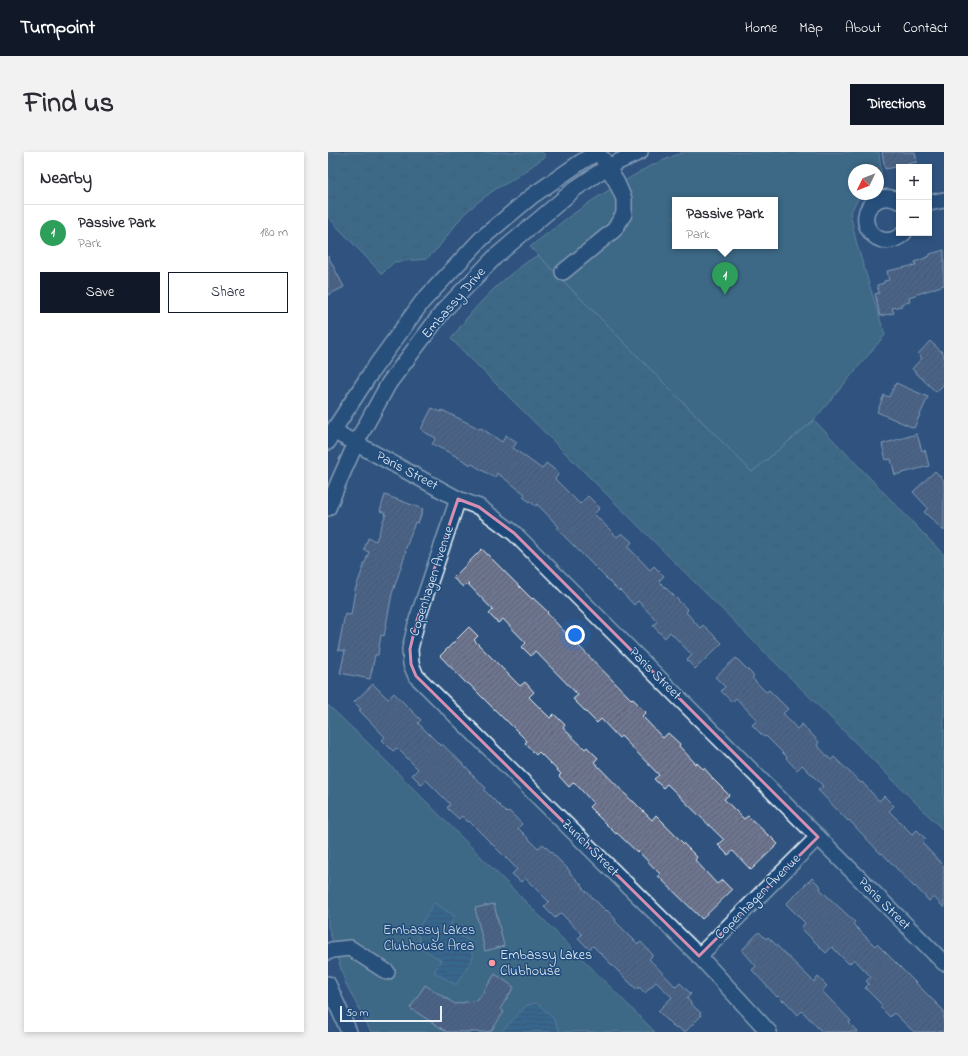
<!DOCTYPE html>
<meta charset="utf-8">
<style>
:root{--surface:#fff;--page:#f2f2f3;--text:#2b2b33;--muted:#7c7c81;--line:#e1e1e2;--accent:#111827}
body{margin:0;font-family:"Indie Flower",sans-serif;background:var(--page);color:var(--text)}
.controls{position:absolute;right:12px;top:12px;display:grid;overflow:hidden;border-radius:0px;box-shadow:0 2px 6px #0003}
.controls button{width:36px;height:36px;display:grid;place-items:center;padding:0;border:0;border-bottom:1px solid var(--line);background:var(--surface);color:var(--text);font:20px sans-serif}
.compass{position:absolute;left:520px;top:12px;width:36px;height:36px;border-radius:50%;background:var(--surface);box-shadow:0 2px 6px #0003;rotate:227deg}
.scale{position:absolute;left:12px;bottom:10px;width:102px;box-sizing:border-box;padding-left:4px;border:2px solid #e8f1f8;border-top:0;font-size:11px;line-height:14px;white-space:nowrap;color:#e8f1f8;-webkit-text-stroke:3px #1f4a7a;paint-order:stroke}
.you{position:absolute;left:247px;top:483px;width:14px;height:14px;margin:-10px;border:3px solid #fff;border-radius:50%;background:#1a73e8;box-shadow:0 0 0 6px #1a73e833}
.badge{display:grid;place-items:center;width:26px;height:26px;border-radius:50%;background:var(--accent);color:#fff;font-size:13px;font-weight:700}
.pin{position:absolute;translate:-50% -33px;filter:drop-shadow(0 1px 2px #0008)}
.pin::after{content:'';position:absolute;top:21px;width:14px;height:12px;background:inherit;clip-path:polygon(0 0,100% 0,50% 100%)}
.popup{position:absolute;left:344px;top:45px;width:106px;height:52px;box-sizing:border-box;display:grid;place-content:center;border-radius:0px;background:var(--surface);filter:drop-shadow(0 1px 3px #0005);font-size:13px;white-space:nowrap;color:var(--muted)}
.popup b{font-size:15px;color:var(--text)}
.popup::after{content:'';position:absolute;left:50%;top:100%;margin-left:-8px;border:8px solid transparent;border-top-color:var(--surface)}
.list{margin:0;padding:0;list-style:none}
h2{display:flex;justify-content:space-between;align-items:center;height:52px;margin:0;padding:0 16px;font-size:17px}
h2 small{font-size:13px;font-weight:400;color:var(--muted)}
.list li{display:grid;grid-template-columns:26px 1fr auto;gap:12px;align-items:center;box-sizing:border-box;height:56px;padding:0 16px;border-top:1px solid var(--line)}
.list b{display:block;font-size:15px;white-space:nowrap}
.list p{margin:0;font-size:13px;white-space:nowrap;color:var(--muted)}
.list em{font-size:13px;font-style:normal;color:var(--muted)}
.actions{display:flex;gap:8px;padding:12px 16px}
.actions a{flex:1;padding:9px 0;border:1px solid var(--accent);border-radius:0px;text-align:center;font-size:14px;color:var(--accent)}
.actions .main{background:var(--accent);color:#fff}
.map{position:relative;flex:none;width:616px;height:880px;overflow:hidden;border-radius:0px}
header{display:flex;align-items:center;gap:24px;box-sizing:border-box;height:56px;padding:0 20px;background:var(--accent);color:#fff}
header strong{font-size:19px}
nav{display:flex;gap:22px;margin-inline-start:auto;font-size:14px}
.intro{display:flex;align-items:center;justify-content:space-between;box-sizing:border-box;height:96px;padding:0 24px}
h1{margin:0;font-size:28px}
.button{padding:10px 18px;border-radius:0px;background:var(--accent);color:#fff;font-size:14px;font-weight:700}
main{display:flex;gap:24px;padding:0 24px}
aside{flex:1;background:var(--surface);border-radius:0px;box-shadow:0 2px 6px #0003}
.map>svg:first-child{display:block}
</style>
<header>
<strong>Turnpoint</strong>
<nav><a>Home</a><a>Map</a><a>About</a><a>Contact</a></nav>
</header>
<div class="intro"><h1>Find us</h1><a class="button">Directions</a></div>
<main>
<aside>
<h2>Nearby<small></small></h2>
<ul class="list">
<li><span class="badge" style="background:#2e9e5b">1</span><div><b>Passive Park</b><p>Park</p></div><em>180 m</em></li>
</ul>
<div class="actions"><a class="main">Save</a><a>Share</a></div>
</aside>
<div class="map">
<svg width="616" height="880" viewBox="0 0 616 880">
<defs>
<pattern id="grass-tufts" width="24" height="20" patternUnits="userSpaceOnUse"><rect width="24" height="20" fill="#4f8390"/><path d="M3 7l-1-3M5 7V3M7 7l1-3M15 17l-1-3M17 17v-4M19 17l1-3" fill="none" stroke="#4b6b74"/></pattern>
<pattern id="water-rules" width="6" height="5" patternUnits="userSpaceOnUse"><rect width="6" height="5" fill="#437b9d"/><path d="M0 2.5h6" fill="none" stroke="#446478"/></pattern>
<pattern id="building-hatch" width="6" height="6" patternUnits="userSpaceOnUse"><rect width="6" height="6" fill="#6d758f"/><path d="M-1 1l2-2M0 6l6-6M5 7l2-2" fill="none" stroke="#5b6170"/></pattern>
</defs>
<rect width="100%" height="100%" fill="#2f537e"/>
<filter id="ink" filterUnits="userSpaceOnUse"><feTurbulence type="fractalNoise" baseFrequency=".025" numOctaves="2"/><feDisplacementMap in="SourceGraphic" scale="8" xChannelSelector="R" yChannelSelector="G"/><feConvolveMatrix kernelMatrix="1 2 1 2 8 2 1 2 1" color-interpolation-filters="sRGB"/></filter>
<g filter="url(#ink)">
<g fill="url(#grass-tufts)" stroke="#9cbac4">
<polygon points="0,0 214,0 218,4 181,30 169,36 150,50 136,62 109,97 98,107 66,110 54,122 0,65"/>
<path d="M210 103 424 320 486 268 616 403V679L123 187C130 178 136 169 144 160 161 140 187 116 210 103Z"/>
</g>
<g fill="#4f8390" stroke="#9cbac4" fill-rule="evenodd">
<path d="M355 0H551L554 28 550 30V18H526V42H533L522 61 529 93 557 183 486 268 424 320 202 95 238 67 268 46 320 15ZM347 48H447V94H347Z"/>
<polygon points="0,553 41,592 327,880 43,880 17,830 0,774"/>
</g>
<g fill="url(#water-rules)" stroke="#85aac1">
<polygon points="106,751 127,764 120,776 141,789 145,806 128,833 106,820 113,808 93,796 89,778"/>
<polygon points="209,851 225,866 232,880 173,880 199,853"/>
</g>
<g fill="url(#building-hatch)" stroke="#e8f1f8">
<polygon points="554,0 587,0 589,10 573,13 574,14 557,17"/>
<polygon points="616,98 616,133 581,145 582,150 573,152 574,154 564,156 566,161 552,164 547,142 551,141 549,133 556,131 556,129 561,128 559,119 588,113 587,110 602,104 602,102"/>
<polygon points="0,104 16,135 0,143"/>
<polygon points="602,189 616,202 616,232 608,240 584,217 594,206 590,202"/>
<polygon points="568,231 600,245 586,276 549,260 556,243 561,245"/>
<polygon points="104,256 113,260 114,258 152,277 153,276 174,290 178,283 189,290 185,296 214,317 218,311 231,321 227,327 252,352 260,344 272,356 266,362 289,385 294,381 304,390 300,395 322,418 326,414 336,424 331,429 360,458 358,460 372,476 375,473 394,491 367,517 359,508 364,503 342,480 337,486 325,474 329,469 310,449 306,453 292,438 291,439 229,377 231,375 209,352 208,354 195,345 197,342 169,321 167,326 144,312 143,313 126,303 104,292 108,286 94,279 95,278 93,277"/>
<polygon points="589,282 594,299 597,298 601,314 567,323 563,307 558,308 554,292"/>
<polygon points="607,319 616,328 616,379 596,360 600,356 585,340"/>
<polygon points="57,343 95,357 90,371 87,370 77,399 78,400 64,442 56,484 53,483 50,503 47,503 42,527 12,521 17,499 10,498 17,462 23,463 27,438 41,400 36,398 40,386 48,389 58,361 52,359"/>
<polygon points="154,397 204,447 205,446 220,460 219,461 233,476 303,547 304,546 318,560 314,564 335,586 340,581 352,592 351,594 368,612 369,611 375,617 376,616 384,625 384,626 401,643 396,647 416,667 420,664 440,683 441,683 450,692 423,718 405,699 400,703 390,693 396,688 339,632 335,636 326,627 331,623 293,584 291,586 273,567 269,571 245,547 250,543 207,499 203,504 194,495 198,491 175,467 170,471 161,462 165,458 139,431 135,435 125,426"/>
<polygon points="141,475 150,484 146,488 192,534 197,530 206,540 201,545 222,566 226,562 237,573 235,576 257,597 259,595 270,606 266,610 304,649 305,649 324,668 328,663 337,672 336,672 369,705 367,708 389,732 394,728 404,738 374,767 330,724 332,722 310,699 309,700 289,681 288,682 261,655 265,651 246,630 241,635 231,624 233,622 211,600 208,603 197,591 199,589 178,568 177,568 140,531 139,532 112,504"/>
<polygon points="408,506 426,524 424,526 438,540 441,538 460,557 455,561 469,577 474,572 491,590 489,593 503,608 506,605 533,631 534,630 551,649 556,644 566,654 561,659 584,682 589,678 598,687 594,691 616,714 616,756 606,745 601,749 587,734 586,735 554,701 553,702 521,668 520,669 490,638 495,634 474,613 469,618 458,606 459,605 438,584 436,585 424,573 429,568 408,546 404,550 393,539 397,535 387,525"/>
<polygon points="45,532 60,547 66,541 93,568 90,571 113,594 114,592 143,620 142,621 158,636 156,638 179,661 181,659 194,672 190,676 210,696 215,692 242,719 241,720 256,735 255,736 278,759 279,758 288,768 287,769 310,792 313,790 325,803 321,807 348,835 352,831 363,842 359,846 363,851 362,851 373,861 372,862 373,864 357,880 355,880 350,875 348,877 330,859 344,845 328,830 317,841 311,835 309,838 265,794 261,797 250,786 254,783 233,761 227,766 216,755 221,750 197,726 193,730 184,722 189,717 141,669 140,670 134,664 131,667 119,656 122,652 98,628 94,633 84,623 90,617 69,596 65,599 54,588 57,585 31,558 33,557 26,550"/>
<polygon points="484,726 493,735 492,737 497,742 527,770 525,772 547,794 549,792 616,859 616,880 586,880 566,861 562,865 552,855 554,853 537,836 541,832 538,829 543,825 526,807 521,812 504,795 498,801 473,776 477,771 458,752"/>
<polygon points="166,752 176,794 157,799 147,756"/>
<polygon points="431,780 438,787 440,785 486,830 490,825 499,834 494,839 523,869 521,871 530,880 494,880 474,859 470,863 456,848 455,849 450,844 449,845 424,818 428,814 414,798"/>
<polygon points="167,822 186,835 172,857 176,860 163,879 156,880 119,880 82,856 97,833 127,852 150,848"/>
</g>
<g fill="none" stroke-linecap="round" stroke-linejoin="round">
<defs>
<g id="minor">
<path d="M571 49C563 45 555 44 548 49 522 65 550 105 576 81"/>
<polyline points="601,51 616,48"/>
<polyline points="235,120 286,78 296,62 296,47 289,31 275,7"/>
<polyline points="5,279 130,347 151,355 186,381 616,811"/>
<polyline points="0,290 5,279 44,219 94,150 154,86 204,44 253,10 270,0"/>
<polyline points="130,347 89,468 82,497 83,512 88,524 371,804 441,880"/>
<polyline points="0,356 11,329 28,291 61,231 116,158 167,105 188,87 248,36 279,15 312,0"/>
<polyline points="0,800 4,798 22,796 59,820"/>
<polyline points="371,804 490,685"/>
<polyline points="0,832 21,880"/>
</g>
</defs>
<use href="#minor" stroke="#e8f1f8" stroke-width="18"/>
<use href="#minor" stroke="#1f4a7a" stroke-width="15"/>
</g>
</g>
<path d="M0 0H616V880H0ZM130 347 151 355 186 381 490 685 371 804 88 524 83 512 82 497 89 468Z" fill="#2f537e" fill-opacity=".55" fill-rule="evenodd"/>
<path fill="none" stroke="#d78fb1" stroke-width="3" stroke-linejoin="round" d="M130 347 151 355 186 381 490 685 371 804 88 524 83 512 82 497 89 468Z"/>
<circle fill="#ff9aa2" stroke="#1f4a7a" stroke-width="1.5" cx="164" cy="811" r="4"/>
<g text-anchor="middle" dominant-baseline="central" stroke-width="3" stroke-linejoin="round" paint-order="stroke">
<g font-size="14" fill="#e8f1f8" stroke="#1f4a7a">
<text transform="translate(126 151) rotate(-49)">Embassy Drive</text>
<text transform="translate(79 319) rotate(28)">Paris Street</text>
<text transform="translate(104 429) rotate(-72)">Copenhagen Avenue</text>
<text transform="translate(327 522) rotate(45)">Paris Street</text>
<text transform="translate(262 696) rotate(45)">Zurich Street</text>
<text transform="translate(430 745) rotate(-45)">Copenhagen Avenue</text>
<text transform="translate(556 752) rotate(45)">Paris Street</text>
</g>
<g font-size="14" fill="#d1e0e8" stroke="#1f4a7a">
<text x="101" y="778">Embassy Lakes<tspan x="101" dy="16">Clubhouse Area</tspan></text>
</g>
<g font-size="14" fill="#e8f1f8" stroke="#1f4a7a" text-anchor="start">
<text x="172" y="803">Embassy Lakes<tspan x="172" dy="16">Clubhouse</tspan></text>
</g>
</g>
</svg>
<div class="controls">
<button>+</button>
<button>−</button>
</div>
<svg class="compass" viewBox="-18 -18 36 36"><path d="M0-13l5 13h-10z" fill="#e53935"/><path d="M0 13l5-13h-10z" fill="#7c7c81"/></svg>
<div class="scale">50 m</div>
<div class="you"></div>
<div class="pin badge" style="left:397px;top:143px;background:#2e9e5b">1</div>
<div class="popup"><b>Passive Park</b>Park</div>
</div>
</main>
